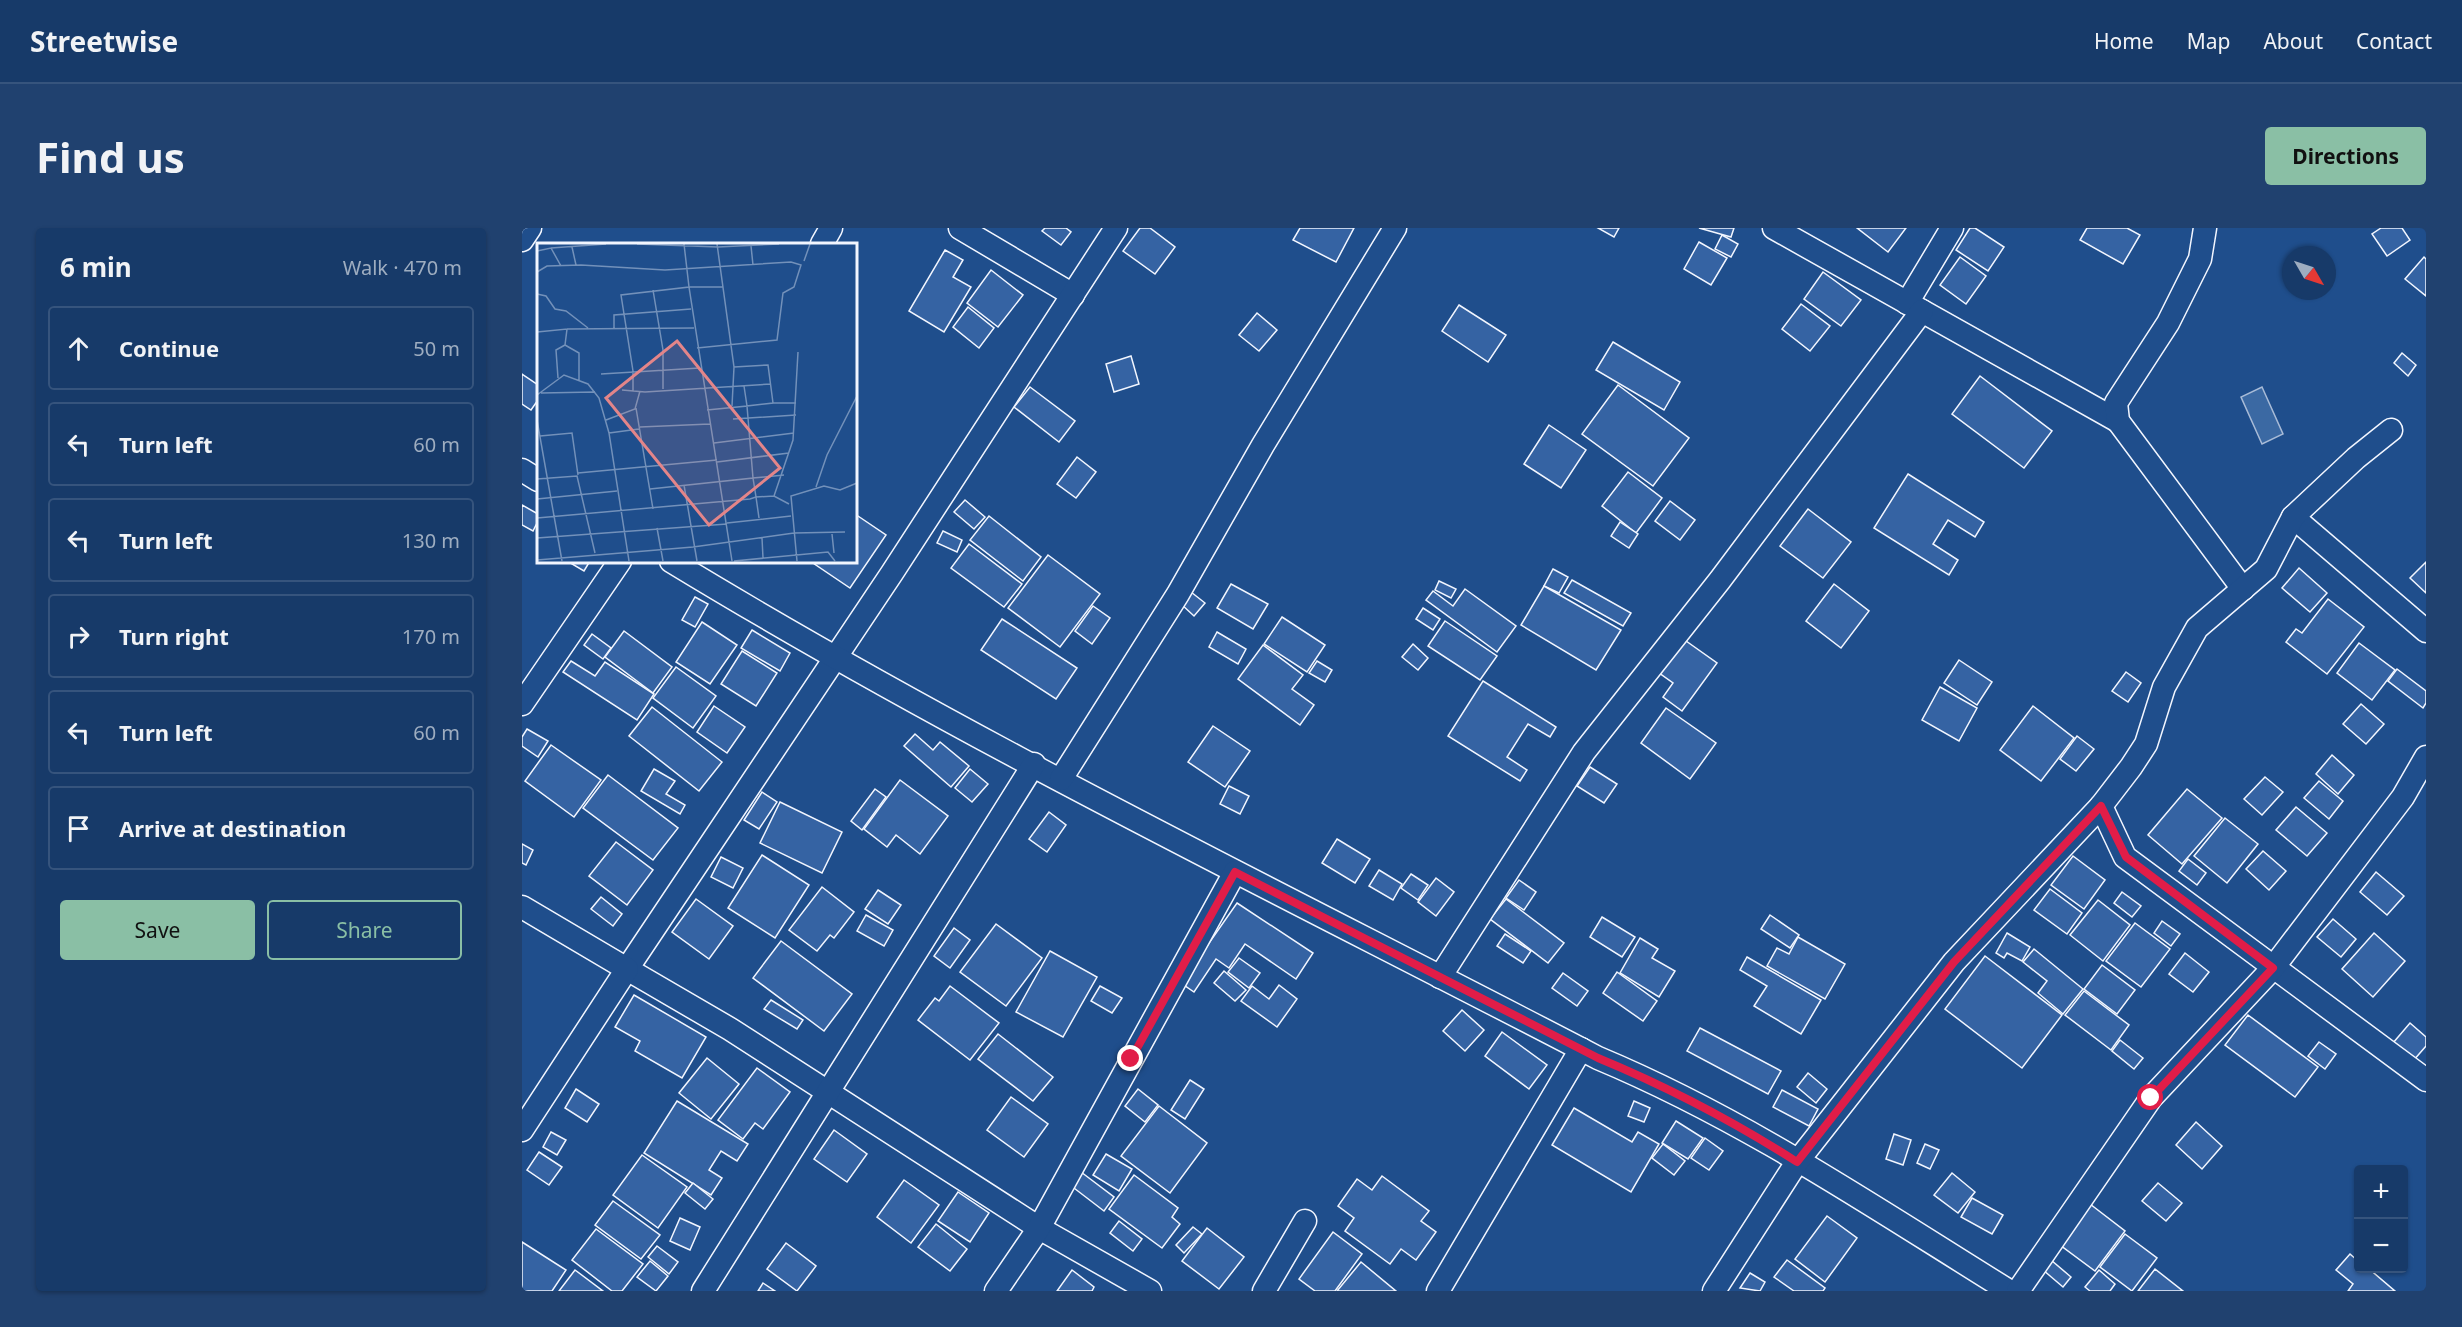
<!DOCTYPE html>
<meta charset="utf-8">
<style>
:root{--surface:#173a69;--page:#20416f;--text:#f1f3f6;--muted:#9eadc0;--line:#36547d;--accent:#8abfa5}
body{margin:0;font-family:"Noto Sans",sans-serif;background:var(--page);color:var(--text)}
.controls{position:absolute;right:18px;bottom:18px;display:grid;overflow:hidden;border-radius:6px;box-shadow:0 2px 4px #0004}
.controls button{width:54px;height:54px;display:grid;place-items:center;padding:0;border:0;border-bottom:2px solid var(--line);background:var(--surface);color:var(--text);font:30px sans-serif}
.compass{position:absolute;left:1760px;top:18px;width:54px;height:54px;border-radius:50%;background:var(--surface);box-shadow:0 2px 4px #0004;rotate:129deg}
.stop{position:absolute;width:18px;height:18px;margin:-14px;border:4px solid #e11d48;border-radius:50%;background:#fff}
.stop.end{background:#e11d48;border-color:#fff;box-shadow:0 2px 6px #0008}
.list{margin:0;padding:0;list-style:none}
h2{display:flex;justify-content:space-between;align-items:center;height:78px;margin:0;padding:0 24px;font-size:26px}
h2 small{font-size:20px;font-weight:400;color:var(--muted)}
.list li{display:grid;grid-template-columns:39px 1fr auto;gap:18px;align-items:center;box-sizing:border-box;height:84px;margin:0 12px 12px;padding:0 12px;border:2px solid var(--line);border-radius:6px}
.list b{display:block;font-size:22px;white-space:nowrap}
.list em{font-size:20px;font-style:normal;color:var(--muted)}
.actions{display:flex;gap:12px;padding:18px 24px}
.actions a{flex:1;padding:14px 0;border:2px solid var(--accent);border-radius:6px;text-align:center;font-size:21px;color:var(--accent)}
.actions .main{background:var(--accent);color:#111}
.icon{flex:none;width:33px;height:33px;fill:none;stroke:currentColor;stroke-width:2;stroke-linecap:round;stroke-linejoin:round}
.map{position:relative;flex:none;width:1904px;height:1063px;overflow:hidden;border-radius:6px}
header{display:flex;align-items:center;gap:36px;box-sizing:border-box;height:84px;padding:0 30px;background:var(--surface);border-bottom:2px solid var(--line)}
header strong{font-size:28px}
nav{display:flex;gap:33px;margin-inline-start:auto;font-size:21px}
.intro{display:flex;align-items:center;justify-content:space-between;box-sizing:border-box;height:144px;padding:0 36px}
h1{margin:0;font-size:42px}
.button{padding:15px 27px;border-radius:6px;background:var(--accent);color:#111;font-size:21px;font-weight:700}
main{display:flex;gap:36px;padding:0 36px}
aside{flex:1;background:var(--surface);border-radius:6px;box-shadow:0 2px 4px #0004}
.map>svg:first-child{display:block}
</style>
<header>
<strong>Streetwise</strong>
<nav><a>Home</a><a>Map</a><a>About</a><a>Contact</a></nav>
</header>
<div class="intro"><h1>Find us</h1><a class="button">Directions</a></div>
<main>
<aside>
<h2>6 min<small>Walk · 470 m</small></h2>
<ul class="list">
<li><svg class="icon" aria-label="ahead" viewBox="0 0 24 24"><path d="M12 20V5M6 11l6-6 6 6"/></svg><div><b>Continue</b></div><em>50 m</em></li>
<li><svg class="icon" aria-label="left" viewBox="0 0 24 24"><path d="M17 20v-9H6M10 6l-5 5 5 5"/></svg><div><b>Turn left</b></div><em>60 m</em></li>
<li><svg class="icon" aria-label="left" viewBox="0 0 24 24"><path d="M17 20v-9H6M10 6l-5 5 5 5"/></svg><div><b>Turn left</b></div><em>130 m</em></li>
<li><svg class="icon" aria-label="right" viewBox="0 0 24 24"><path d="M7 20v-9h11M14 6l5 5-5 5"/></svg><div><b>Turn right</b></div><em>170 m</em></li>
<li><svg class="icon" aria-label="left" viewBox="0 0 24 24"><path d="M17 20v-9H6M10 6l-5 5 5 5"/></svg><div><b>Turn left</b></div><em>60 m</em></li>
<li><svg class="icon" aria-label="arrive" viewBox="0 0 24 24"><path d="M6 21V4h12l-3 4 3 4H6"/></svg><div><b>Arrive at destination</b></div></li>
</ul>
<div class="actions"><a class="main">Save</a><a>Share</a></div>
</aside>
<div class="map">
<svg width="1904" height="1063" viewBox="0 0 1904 1063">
<rect width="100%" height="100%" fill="#1f4e8c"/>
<polygon fill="#3b69a3" stroke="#a8bbd7" stroke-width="1.5" points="1740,159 1761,206 1740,216 1719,169"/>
<g fill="#3563a3" stroke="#f2f6ff" stroke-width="1.5">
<polygon points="523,0 544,0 549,4 539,17 520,3"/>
<polygon points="618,0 628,0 653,19 633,46 601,23"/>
<polygon points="778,0 832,0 814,34 771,12"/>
<polygon points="1076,0 1097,0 1092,9"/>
<polygon points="1177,0 1212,0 1209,9"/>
<polygon points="1335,0 1384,0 1366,24"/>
<polygon points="1448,0 1453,0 1482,19 1466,43 1434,22"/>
<polygon points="1565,0 1605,0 1618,7 1601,36 1558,12"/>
<polygon points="1859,0 1880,0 1888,12 1865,28 1850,6"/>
<polygon points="1200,7 1216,16 1209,29 1193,21"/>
<polygon points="1177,14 1205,30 1189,57 1162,41"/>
<polygon points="423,22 441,32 431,49 449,59 422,104 387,83"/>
<polygon points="1438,29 1464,48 1444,76 1418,57"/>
<polygon points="1902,29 1904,31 1904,68 1883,51"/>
<polygon points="469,42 501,67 476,99 445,75"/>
<polygon points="1301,44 1339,72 1319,98 1282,71"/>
<polygon points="1279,76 1308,98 1288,123 1260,101"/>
<polygon points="937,77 984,107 966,134 920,103"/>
<polygon points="446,79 472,100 457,120 431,99"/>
<polygon points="735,85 755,102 737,123 717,107"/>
<polygon points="1091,114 1158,154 1142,182 1074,142"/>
<polygon points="1880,125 1894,137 1886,148 1872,135"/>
<polygon points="609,128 617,156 592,164 584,136"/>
<polygon points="0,146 16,157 16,172 9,182 0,176"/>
<polygon points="1458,148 1530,203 1502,240 1430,186"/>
<polygon points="1096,157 1167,210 1131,258 1060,206"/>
<polygon points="508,159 553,193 537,214 492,179"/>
<polygon points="1027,197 1064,222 1039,260 1002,236"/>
<polygon points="555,229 574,244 554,270 535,256"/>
<polygon points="1106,244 1140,270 1114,305 1080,278"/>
<polygon points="1386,246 1462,294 1453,309 1426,292 1411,316 1436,332 1427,347 1352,300"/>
<polygon points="443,272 463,289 452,301 432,284"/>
<polygon points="1148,273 1173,292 1158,312 1133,293"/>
<polygon points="0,277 16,286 16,293 11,303 0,297"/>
<polygon points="1286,281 1329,314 1301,350 1258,318"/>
<polygon points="333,286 364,307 328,360 288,333 333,333"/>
<polygon points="467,288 519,329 501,353 448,312"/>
<polygon points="1098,294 1116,306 1107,320 1089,308"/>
<polygon points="421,303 440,312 435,324 415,315"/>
<polygon points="447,316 500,356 482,379 429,340"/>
<polygon points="526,327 578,366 538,419 486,380"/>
<polygon points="45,333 68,333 62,343"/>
<polygon points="1904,334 1904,365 1888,350"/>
<polygon points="1777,340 1805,365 1788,384 1760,360"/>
<polygon points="1031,341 1046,349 1037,365 1022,358"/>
<polygon points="1050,352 1109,385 1101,398 1042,365"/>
<polygon points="917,353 934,361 929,370 913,362"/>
<polygon points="709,356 746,376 731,401 695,380"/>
<polygon points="1312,356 1347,383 1319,420 1284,393"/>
<polygon points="1022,358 1099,402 1074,442 999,397"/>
<polygon points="943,361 994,398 975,424 904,372 911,363 931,378"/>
<polygon points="669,364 683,375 672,388 659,376"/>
<polygon points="173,369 186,376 173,399 160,392"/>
<polygon points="1806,371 1842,399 1805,446 1764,414 1774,401 1780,405"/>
<polygon points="571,378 588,390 570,416 553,403"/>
<polygon points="901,380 918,391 911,402 894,391"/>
<polygon points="760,389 803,417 785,444 742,416"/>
<polygon points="480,391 555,440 534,471 459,422"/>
<polygon points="923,393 975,428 958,452 906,418"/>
<polygon points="180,394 215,417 188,456 154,434"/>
<polygon points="230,402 268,425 258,443 219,420"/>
<polygon points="102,403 150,439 131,465 83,429"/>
<polygon points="695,404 724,421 716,436 687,419"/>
<polygon points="70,406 89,420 81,431 62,417"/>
<polygon points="1157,408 1195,435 1160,483 1141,469 1151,455 1133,442"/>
<polygon points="1837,415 1873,442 1850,472 1815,445"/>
<polygon points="891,416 906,430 896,442 880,429"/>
<polygon points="741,417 781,447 770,461 792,477 778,497 716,451"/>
<polygon points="220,423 255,445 234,478 199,456"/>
<polygon points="1437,432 1470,454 1455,477 1422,455"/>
<polygon points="49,433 73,448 83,434 132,466 115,492 41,444"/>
<polygon points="795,433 810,442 803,454 787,445"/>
<polygon points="154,439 194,468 171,500 131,470"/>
<polygon points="1875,441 1904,463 1904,475 1901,480 1866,453"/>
<polygon points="1604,444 1619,455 1606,474 1590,463"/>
<polygon points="961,453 1034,499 1028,509 1006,496 985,529 1005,542 998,553 926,508"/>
<polygon points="1418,459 1455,480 1437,513 1400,492"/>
<polygon points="1839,476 1862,496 1844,516 1821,496"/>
<polygon points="192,478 223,499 205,525 175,504"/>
<polygon points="1511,478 1552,510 1519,553 1478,522"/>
<polygon points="130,479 200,534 177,563 107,508"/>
<polygon points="1144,480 1194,515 1168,551 1119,515"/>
<polygon points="691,498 728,523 703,559 666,534"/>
<polygon points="5,501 26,513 16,529 0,518 0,509"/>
<polygon points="393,506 411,522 418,514 447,538 429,559 382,518"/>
<polygon points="1555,508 1572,521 1554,543 1538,531"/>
<polygon points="29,517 79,552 52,589 3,553"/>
<polygon points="1810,527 1832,547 1816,566 1794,546"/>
<polygon points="1068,539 1095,556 1082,575 1055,558"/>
<polygon points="132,541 153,553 144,566 163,577 158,586 119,563"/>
<polygon points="448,541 466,556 450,574 433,560"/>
<polygon points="86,547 156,600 131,632 61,580"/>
<polygon points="1743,549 1761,564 1740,587 1722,571"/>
<polygon points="378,552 426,588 398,626 374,607 365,619 342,601"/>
<polygon points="1797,553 1821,573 1807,591 1782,570"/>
<polygon points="707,558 727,568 718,586 698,576"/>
<polygon points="353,561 364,569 340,602 329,593"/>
<polygon points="1665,561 1700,590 1660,636 1626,607"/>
<polygon points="240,564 255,574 237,601 222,592"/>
<polygon points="258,574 320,604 300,645 238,615"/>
<polygon points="1774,579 1805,605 1785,628 1754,602"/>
<polygon points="527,584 544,597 525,624 507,611"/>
<polygon points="1703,590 1736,616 1705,655 1672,628"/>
<polygon points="815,611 848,631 833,655 800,635"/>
<polygon points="94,614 131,642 105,677 67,648"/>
<polygon points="0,616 11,622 4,637 0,635"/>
<polygon points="1741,623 1764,643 1747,662 1724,641"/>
<polygon points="240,627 287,657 253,710 206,680"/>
<polygon points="1551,628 1583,652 1562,681 1529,657"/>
<polygon points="199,629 221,640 211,660 189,649"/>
<polygon points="1666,631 1684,645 1675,657 1657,643"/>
<polygon points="857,642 880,656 871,672 847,658"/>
<polygon points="1854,644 1882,668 1865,687 1838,664"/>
<polygon points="889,646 906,657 896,672 879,660"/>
<polygon points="914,650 932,664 914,688 896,674"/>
<polygon points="997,652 1014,664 1002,682 984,670"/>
<polygon points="300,659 332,684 312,710 308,707 295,723 267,702"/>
<polygon points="1528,661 1560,685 1545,706 1512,682"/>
<polygon points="356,662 379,677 366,696 343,681"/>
<polygon points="1600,664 1619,678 1610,689 1592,675"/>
<polygon points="79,669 100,686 91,698 69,681"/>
<polygon points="174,671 211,698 187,731 150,704"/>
<polygon points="984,671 1042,715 1026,735 968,691"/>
<polygon points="1576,672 1608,697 1581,733 1548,707"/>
<polygon points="715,675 791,725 774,751 723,716 707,740 694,731 672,764 659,755"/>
<polygon points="344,687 371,702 362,718 335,703"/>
<polygon points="1248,687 1277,707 1268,720 1239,701"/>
<polygon points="1080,689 1113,709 1100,729 1068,709"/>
<polygon points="1811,691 1834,711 1819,729 1795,709"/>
<polygon points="1640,693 1658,706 1649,718 1632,705"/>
<polygon points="1613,695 1648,721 1619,759 1584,733"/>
<polygon points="474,696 520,730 484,778 438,744"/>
<polygon points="432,700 448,712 428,740 412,728"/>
<polygon points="1485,705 1508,719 1500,733 1485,725 1482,730 1474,725"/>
<polygon points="1852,705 1883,733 1851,769 1820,741"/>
<polygon points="983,706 1009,723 1001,735 975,718"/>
<polygon points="1276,709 1323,736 1303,771 1245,738 1255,720 1267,726"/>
<polygon points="1118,710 1136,721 1130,730 1153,743 1137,769 1098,745"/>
<polygon points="259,713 330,766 302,803 231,750"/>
<polygon points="1512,721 1561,761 1541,786 1516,765 1525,753 1501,734"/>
<polygon points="528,723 575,749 541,809 494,784"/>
<polygon points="1663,725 1687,744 1671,764 1647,746"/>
<polygon points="1463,728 1540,787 1500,840 1423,781"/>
<polygon points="1225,729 1299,772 1279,806 1232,778 1245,758 1218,742"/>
<polygon points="717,730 738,745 727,760 706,744"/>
<polygon points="1580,737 1613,762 1595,786 1562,761"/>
<polygon points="702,743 724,762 713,773 692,755"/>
<polygon points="1095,744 1135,773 1121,793 1081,765"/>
<polygon points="1041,745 1066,763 1055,778 1030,760"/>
<polygon points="757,757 775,771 755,799 719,773 730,758 747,771"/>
<polygon points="428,758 477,795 448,832 396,792 413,770 417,773"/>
<polygon points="578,758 600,770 590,785 569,773"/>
<polygon points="1562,763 1607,797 1589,822 1543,787"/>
<polygon points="112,767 184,809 160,850 113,823 118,813 93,799"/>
<polygon points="249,772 281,792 275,801 242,781"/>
<polygon points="940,782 962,802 943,823 921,803"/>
<polygon points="1726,787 1796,839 1773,869 1703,817"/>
<polygon points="1888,795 1904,809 1904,818 1891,833 1871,815"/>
<polygon points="1178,800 1259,843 1246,866 1165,823"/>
<polygon points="980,804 1025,837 1007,861 963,828"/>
<polygon points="476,806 531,849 511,873 456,831"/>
<polygon points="1598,812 1621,830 1612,841 1590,823"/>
<polygon points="1797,814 1814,826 1803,841 1786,828"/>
<polygon points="185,830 217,856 189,891 157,865"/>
<polygon points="235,840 268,864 241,901 233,895 221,911 196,892"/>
<polygon points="1286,845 1305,861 1294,875 1275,859"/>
<polygon points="668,852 682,861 663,891 649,882"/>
<polygon points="54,861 77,876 65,894 43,880"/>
<polygon points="616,861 636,877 623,894 603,878"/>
<polygon points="1260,862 1296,881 1287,898 1251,879"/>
<polygon points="489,869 526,896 502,929 465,902"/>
<polygon points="155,873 226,916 215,933 199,923 187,942 200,950 189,967 122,925"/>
<polygon points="1112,873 1128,880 1122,894 1106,888"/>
<polygon points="637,878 685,915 648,965 599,928"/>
<polygon points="1052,880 1110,914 1116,904 1137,916 1109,964 1030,917"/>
<polygon points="1154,893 1181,910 1166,931 1140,915"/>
<polygon points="1674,894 1700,918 1680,941 1654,917"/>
<polygon points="312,902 345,926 325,954 292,931"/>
<polygon points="29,904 44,912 35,927 21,919"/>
<polygon points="1372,906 1389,912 1381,937 1364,931"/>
<polygon points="1183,910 1201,923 1187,942 1169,930"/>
<polygon points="1141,916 1163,933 1152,947 1130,930"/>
<polygon points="1403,916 1417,922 1408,941 1395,935"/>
<polygon points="17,924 40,939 27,957 5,942"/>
<polygon points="584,926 610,941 597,963 571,947"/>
<polygon points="120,927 165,959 136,1000 91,967"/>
<polygon points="559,944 592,969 582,983 548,957"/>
<polygon points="1430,945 1453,964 1436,985 1412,967"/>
<polygon points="612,947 656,980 650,989 658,996 640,1020 587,981"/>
<polygon points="860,948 907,983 899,993 914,1004 894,1032 879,1021 868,1036 823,1003 832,990 816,978 835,951 850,962"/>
<polygon points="382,952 417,977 389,1015 355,989"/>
<polygon points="171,955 191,971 183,981 163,965"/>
<polygon points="1636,955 1660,975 1644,993 1620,973"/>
<polygon points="436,964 467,985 448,1014 416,993"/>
<polygon points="1450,970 1481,987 1470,1006 1439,989"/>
<polygon points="91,973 138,1007 119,1031 73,997"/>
<polygon points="1568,976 1603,1003 1573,1043 1538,1017"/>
<polygon points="1305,988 1335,1010 1303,1054 1273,1031"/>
<polygon points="158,990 178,999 168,1022 148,1013"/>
<polygon points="597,993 620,1011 611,1023 588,1005"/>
<polygon points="414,996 445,1021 428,1043 396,1019"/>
<polygon points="671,999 680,1006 662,1025 654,1017"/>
<polygon points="685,1000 722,1029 697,1061 660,1033"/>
<polygon points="74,1001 121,1036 100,1063 90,1063 50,1032"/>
<polygon points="811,1004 840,1026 813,1063 793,1063 777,1051"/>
<polygon points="1603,1006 1635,1030 1610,1063 1578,1039"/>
<polygon points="0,1014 44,1042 30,1063 0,1063"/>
<polygon points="264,1015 294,1038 275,1063 245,1041"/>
<polygon points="135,1018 156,1034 147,1046 126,1029"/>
<polygon points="1828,1026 1836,1033 1836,1040 1846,1040 1873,1063 1826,1063 1831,1056 1814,1042"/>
<polygon points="1265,1032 1303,1060 1301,1063 1272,1063 1252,1049"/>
<polygon points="1529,1032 1549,1049 1541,1059 1521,1042"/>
<polygon points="128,1033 146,1048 134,1063 115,1049"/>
<polygon points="839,1034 874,1063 815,1063"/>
<polygon points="1633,1041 1661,1063 1616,1063"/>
<polygon points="53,1042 81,1063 37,1063"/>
<polygon points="550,1042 572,1059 570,1063 535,1063"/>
<polygon points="1577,1042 1593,1056 1588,1063 1568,1063 1563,1059"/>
<polygon points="1228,1045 1243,1054 1238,1063 1218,1060"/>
<polygon points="241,1055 253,1063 236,1063"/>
</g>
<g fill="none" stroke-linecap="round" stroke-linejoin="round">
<defs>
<g id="minor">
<polyline points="438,0 551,67"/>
<polyline points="594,0 370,345 105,741 208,801 517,1000 628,1063"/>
<polyline points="1252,0 1596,193"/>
<polyline points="1683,0 1678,31 1646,95 1594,175 1596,193 1721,361"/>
<polyline points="0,12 8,0"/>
<polyline points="300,16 309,0"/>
<polyline points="1385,75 1430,0"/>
<polyline points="0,242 16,252"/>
<polyline points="1771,289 1904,403"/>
<path d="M149 333C448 515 765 668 1076 830 1222 891 1353 980 1487 1063"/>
<polyline points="0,476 98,333"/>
<polyline points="539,551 656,366 741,217 873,0"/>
<polyline points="1579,578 1603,629 1904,852"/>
<polyline points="0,679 105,741 0,902"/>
<polyline points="918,749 1062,524 1198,352 1400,83"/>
<polyline points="181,1063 512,536"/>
<polyline points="474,1063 517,1000 713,644"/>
<polyline points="742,1063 783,993"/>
<polyline points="916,1063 1059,821"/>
<polyline points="1192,1063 1275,934 1432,734 1579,578 1609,539 1624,516 1642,459 1675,400 1744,341 1771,289 1834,230 1869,202"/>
<polyline points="1496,1063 1629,870 1751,740 1881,569 1904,529"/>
</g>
</defs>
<use href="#minor" stroke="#f2f6ff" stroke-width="25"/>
<use href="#minor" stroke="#1f4e8c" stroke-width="22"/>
</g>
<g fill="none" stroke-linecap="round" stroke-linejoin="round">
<path stroke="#e11d48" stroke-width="8" d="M609 831 713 644 1076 830C1146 859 1211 893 1275 934L1432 734 1579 578 1604 629 1751 740 1629 870"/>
</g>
<g transform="translate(15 15)">
<rect width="320" height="320" fill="#1f4e8c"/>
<path fill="none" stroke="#7391ba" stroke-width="1.5" d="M100 1 181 4 242 1M180 1 197 124 195 163M214 3 216 22M35 4 39 22M14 5 69 1M0 8 14 5 24 23M267 18 273 1M0 29 10 23 44 22 128 27 254 19 264 22 257 44 246 50 240 97 160 105M186 44H152L195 318M116 47 126 107V146M0 51 9 53 18 66 29 68 51 85M30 86 157 85M77 86V72L154 66M0 89 30 86 28 102 42 110V137M64 131 163 125M21 135 19 107 28 102M85 147 108 149 234 141M96 148V128L84 52 152 44 147 1M4 150 58 149M0 152 27 132 51 141 62 155 72 190 92 318M236 160H259M99 165 116 266M170 167 210 163 207 143M196 176 259 172M0 177 25 318M69 177 98 166 103 148M103 184 173 181M72 190 102 186M3 193 35 190 41 232M177 200 257 190M180 219 252 210M41 230 180 217M0 236 40 233 58 310M147 242 160 318M279 244 290 212 320 153M113 246 216 235 210 163 236 160 231 122 197 124M237 253 256 197 261 109M0 256 80 248M0 275 213 256 219 254 216 235 247 232M222 275 219 254 237 253 252 261M190 280 254 273M120 285 126 318M295 291 297 310M0 295 190 281M225 295 226 315M0 317 156 304 257 290 308 289M197 318 291 309 298 318M260 318 254 253 287 243 303 247 320 240"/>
<path fill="#e38589" fill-opacity="0.15" stroke="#e38589" stroke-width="3" d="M140 98 243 225 172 282 69 155Z"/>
<rect width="320" height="320" fill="none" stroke="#f2f6ff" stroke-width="3"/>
</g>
</svg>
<div class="controls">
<button>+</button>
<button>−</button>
</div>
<svg class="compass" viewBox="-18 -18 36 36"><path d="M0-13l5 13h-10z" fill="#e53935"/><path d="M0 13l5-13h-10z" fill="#9eadc0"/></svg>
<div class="stop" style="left:1629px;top:870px"></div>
<div class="stop end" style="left:609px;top:831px"></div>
</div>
</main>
